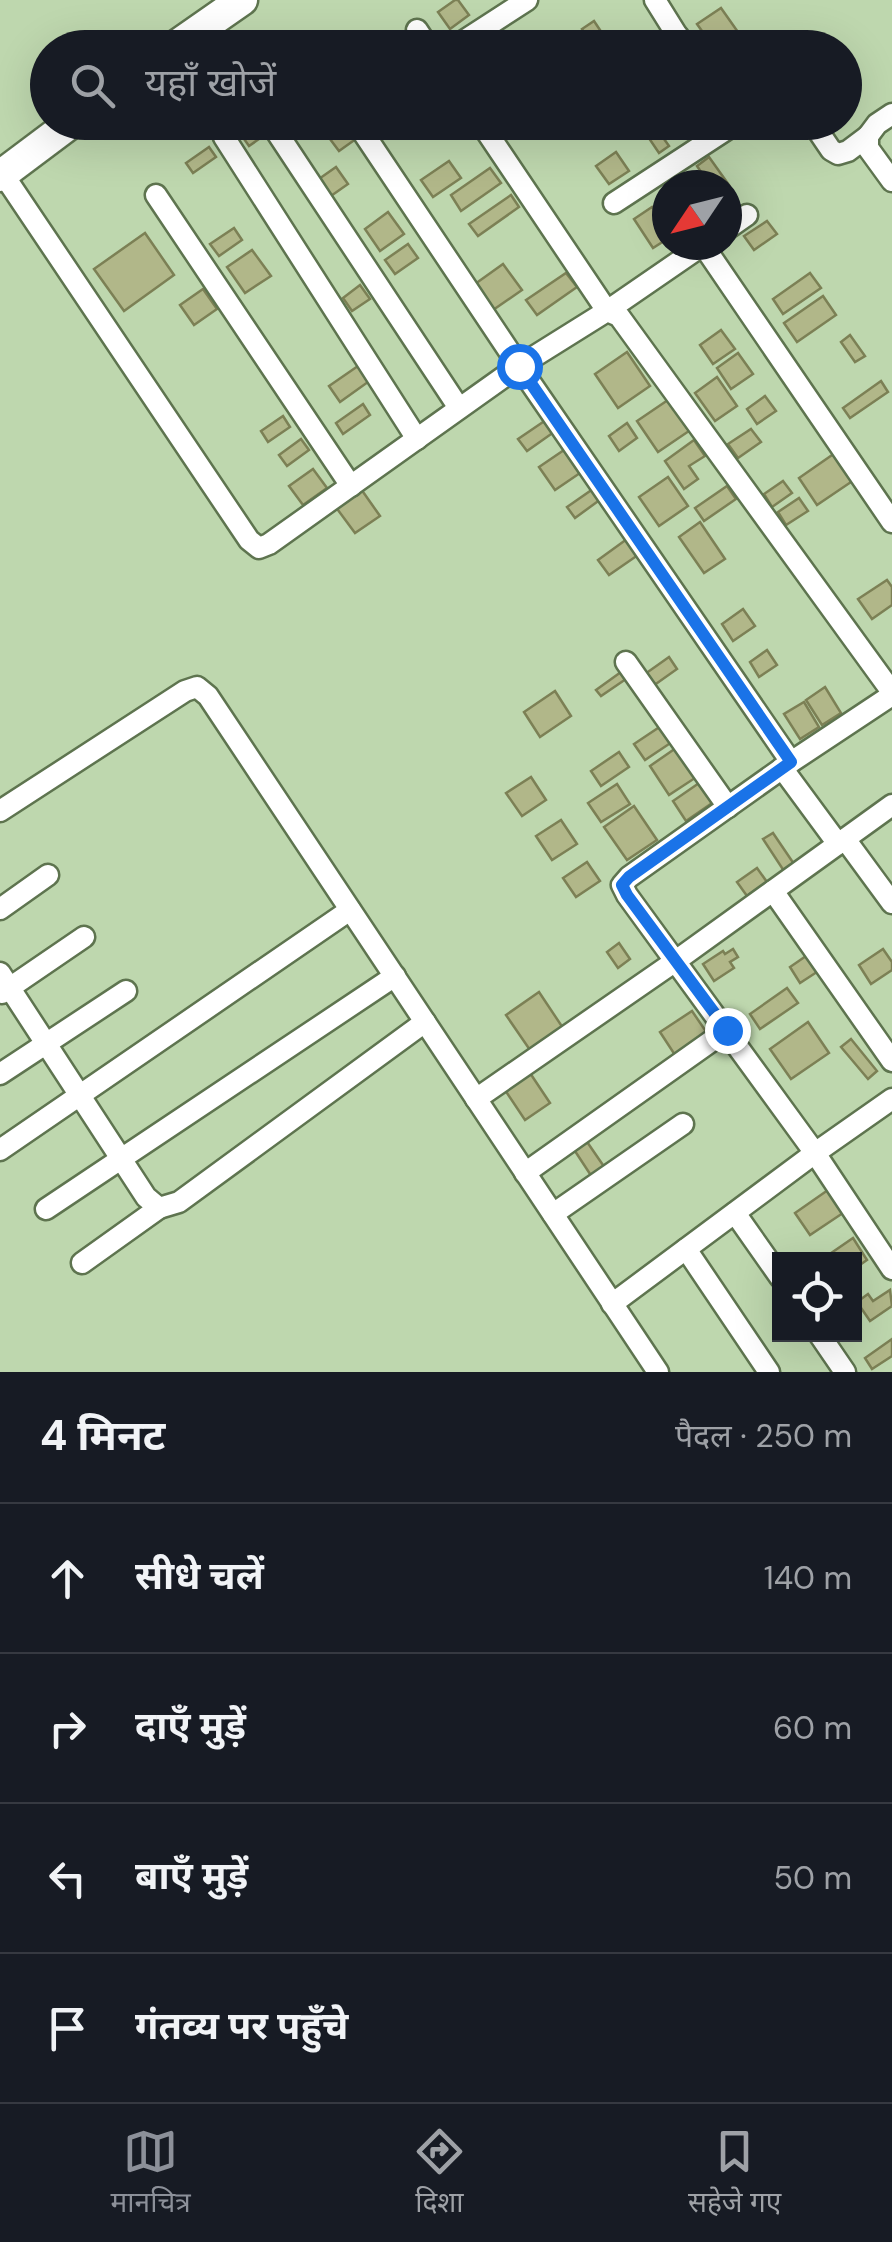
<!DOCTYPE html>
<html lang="hi">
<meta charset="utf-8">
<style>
:root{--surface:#171b24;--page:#20242c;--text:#f1f3f6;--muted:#9ea1a6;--line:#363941;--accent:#8c9099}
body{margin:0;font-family:"DM Sans","Noto Sans Devanagari",sans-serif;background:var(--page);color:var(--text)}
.controls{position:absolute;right:30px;bottom:30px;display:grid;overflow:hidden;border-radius:0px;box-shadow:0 10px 40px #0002}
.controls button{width:90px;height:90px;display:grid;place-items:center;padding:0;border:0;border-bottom:2px solid var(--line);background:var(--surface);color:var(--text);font:50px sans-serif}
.compass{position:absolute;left:652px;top:170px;width:90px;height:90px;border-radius:50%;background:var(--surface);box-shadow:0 10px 40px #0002;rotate:235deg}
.stop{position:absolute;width:30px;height:30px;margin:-22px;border:8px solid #1a73e8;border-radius:50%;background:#fff}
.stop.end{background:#1a73e8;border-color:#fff;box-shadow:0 2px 10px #0008}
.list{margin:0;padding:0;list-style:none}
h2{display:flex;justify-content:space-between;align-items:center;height:130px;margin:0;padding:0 40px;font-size:42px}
h2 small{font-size:32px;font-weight:400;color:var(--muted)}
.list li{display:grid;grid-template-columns:65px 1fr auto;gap:30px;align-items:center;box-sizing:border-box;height:150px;padding:0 40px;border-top:2px solid var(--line)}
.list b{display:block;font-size:38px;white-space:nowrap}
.list em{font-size:32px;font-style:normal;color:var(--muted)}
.icon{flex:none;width:55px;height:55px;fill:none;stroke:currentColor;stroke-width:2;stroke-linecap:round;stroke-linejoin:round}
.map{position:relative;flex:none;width:892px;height:1372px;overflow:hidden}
.search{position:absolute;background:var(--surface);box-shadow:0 10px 40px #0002;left:30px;right:30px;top:30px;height:110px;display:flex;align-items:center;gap:25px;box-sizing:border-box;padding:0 35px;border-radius:55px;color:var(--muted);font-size:38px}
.sheet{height:730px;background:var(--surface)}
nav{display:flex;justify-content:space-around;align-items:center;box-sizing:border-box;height:140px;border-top:2px solid var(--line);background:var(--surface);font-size:28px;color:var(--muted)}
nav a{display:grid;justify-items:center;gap:5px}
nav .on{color:var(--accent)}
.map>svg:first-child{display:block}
</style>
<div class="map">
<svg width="892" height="1372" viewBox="0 0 892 1372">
<rect width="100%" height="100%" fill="#bed7ae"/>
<g fill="#b1b789" stroke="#7c8055" stroke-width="2.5">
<polygon points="455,0 458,0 469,15 450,29 438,12"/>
<polygon points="721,8 745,42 737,48 714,48 697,24"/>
<polygon points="594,21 612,48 595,48 582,29"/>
<polygon points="240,122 248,122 259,139 249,146 235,126"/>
<polygon points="500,122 527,122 500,141 491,128"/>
<polygon points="638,122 652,122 669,146 659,153"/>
<polygon points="351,124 360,136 339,151 330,139"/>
<polygon points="209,147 216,157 193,173 186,163"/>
<polygon points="616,152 629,171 609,184 596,166"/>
<polygon points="709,157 729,185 727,186 710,185 697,166"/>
<polygon points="449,161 461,178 433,197 421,180"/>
<polygon points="336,167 348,184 328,198 316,181"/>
<polygon points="490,168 501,183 461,211 451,195"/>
<polygon points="511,195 519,207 478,236 469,224"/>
<polygon points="652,207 667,229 667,239 653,248 634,219"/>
<polygon points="388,212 404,234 380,251 365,229"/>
<polygon points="767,221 777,234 754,250 744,236"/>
<polygon points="234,228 242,240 219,256 210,244"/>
<polygon points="145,233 174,275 124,311 94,269"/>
<polygon points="408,244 418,258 395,274 385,260"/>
<polygon points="252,250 271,276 245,293 227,267"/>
<polygon points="503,264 522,290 493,310 475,284"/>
<polygon points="566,273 577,287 537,315 526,300"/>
<polygon points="810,273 821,288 783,314 773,299"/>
<polygon points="360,285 370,299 352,311 343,298"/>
<polygon points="203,289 217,309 194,325 180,305"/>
<polygon points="823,296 836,315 797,342 784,323"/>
<polygon points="721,330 735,349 713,364 700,345"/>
<polygon points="850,335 865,356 855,362 841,342"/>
<polygon points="627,352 650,386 618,408 595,374"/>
<polygon points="738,353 753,374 731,389 717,368"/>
<polygon points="358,366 368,382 340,402 329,386"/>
<polygon points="717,377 737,406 715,421 695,393"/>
<polygon points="881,381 888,392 850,418 843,408"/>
<polygon points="765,396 776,411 757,424 747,409"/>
<polygon points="668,400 689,431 658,452 637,421"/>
<polygon points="363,404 370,415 343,434 336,423"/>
<polygon points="283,416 290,427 268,442 261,431"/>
<polygon points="546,420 554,432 527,451 518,439"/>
<polygon points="627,423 637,438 619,451 609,436"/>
<polygon points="751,429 761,442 738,458 728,444"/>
<polygon points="301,439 309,450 287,466 279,455"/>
<polygon points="694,440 705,456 689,466 698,479 684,489 665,461"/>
<polygon points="567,448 583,471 555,490 539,467"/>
<polygon points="835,453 854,480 817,505 799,478"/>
<polygon points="313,469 327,488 303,505 289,486"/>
<polygon points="668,477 688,506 659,526 639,497"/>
<polygon points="783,481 792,493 772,507 764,494"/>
<polygon points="727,486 736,499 704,521 695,508"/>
<polygon points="361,489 380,516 355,533 335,506"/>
<polygon points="593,489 601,499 575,518 567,507"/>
<polygon points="799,498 808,511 786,525 778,512"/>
<polygon points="700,522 725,559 704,573 679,537"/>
<polygon points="627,539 638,555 609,575 598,560"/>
<polygon points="887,580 892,587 892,605 872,619 858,599"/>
<polygon points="743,609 755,626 733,641 722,624"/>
<polygon points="767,650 777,665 759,677 750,662"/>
<polygon points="669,657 677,669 653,686 645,674"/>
<polygon points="621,672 626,679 601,696 596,690"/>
<polygon points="825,687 841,713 822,725 806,700"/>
<polygon points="555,691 571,716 540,737 524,712"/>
<polygon points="804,702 819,727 800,739 784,714"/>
<polygon points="661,726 672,742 645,760 634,744"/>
<polygon points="676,748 695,778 669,795 650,766"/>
<polygon points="619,752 629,767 601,786 591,771"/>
<polygon points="531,777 546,800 522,816 506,793"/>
<polygon points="702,781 715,801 686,821 673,801"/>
<polygon points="617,784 630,804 601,822 588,803"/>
<polygon points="634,806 657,840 627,860 604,827"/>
<polygon points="561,820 577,844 552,860 536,836"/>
<polygon points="773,833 794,864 784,871 763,839"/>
<polygon points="587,862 600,881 576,897 563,878"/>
<polygon points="757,868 767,882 747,896 737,882"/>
<polygon points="619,943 630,959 618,968 607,952"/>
<polygon points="733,949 738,957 730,962 734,968 714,981 703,964 723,951 725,954"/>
<polygon points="883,949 892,962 892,970 871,984 859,965"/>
<polygon points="809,954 820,970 800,983 790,967"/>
<polygon points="787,988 798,1003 760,1029 750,1014"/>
<polygon points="539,992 563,1028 530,1050 506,1015"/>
<polygon points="692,1011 707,1033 675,1055 660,1032"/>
<polygon points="808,1022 829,1053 791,1079 770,1049"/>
<polygon points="851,1039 877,1071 868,1079 841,1047"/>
<polygon points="530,1073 550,1103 525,1120 505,1090"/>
<polygon points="583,1136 605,1168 592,1177 571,1145"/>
<polygon points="828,1190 843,1213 810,1235 795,1213"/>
<polygon points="853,1238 867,1260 854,1269 854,1260 821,1260"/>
<polygon points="890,1290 892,1306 870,1321 857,1302 868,1294 873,1301"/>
<polygon points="892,1339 892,1356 872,1369 865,1358"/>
</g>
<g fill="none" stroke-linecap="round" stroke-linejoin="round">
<defs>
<g id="street">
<polyline points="655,0 685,48"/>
<polyline points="205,24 220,48"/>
<polyline points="417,30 429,48"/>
<polyline points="453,48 527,0"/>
<polyline points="661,48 678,36"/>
<polyline points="892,114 877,124 868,136 868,148 892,181"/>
<polyline points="270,122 459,408"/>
<polyline points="356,122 519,366 791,762"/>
<polyline points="480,122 607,311 703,245"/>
<polyline points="812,122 831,150 838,154 848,151 868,136"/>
<polyline points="224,137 417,439"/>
<polyline points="3,174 249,540 259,548 269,544 519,366 607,311 619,316 892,692"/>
<polyline points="156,195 351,486"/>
<polyline points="614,203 738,122"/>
<polyline points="727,229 747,215"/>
<polyline points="703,245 892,522"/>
<polyline points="626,662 728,807"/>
<polyline points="892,695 791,762 629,877 622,885 627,895 815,1153 892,1269"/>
<polyline points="782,768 838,844"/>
<polyline points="0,811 185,691 197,687 208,696 658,1372"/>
<polyline points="845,839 892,903"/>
<polyline points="773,891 892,1061"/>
<polyline points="0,909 48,875"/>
<polyline points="0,973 146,1197 159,1208 179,1202 425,1022"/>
<polyline points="2,993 84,937"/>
<polyline points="0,1074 126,991"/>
<polyline points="476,1099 677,960 892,805"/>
<polyline points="0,1150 350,910"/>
<polyline points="525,1173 727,1030"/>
<polyline points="46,1209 395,976"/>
<polyline points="735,1213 780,1277"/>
<polyline points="553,1214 683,1124"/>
<polyline points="686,1249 769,1372"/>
<polyline points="82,1263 159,1208"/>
<polyline points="612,1304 815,1153 892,1099"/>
<polyline points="819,1334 845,1372"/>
</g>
<g id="secondary">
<polyline points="173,48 242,0"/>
<polyline points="0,176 72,122"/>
</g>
</defs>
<use href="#street" stroke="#5e744f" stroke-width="25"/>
<use href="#secondary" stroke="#5e744f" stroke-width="35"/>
<use href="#street" stroke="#fff" stroke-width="20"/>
<use href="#secondary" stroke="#fff" stroke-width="30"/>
</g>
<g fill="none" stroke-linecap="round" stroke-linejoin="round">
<polyline stroke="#1a73e8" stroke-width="12" points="519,366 791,762 629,877 622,885 627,895 727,1030"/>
</g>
</svg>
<div class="controls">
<button><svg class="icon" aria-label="locate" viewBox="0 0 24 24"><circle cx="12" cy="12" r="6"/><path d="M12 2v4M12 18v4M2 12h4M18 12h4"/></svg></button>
</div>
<svg class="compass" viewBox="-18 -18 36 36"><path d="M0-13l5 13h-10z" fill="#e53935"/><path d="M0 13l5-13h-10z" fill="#9ea1a6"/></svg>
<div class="stop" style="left:519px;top:366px"></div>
<div class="stop end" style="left:727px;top:1030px"></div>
<div class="search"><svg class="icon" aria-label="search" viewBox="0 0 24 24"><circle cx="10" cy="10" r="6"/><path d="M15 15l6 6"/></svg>यहाँ खोजें</div>
</div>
<section class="sheet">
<h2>4 मिनट<small>पैदल · 250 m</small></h2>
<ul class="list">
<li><svg class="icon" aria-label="ahead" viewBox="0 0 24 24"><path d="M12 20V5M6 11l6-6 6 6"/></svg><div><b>सीधे चलें</b></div><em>140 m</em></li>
<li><svg class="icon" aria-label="right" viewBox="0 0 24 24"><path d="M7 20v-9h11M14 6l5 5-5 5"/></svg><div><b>दाएँ मुड़ें</b></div><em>60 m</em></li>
<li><svg class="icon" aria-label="left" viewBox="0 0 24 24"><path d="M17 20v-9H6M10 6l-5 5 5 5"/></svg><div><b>बाएँ मुड़ें</b></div><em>50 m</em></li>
<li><svg class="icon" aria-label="arrive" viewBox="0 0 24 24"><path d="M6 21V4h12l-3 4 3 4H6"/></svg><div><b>गंतव्य पर पहुँचे</b></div></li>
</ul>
</section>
<nav>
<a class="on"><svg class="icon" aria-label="map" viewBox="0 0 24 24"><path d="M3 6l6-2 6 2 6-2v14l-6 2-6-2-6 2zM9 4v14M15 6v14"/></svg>मानचित्र</a>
<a><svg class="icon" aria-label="directions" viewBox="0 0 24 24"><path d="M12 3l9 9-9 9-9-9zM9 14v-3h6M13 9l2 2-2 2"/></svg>दिशा</a>
<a><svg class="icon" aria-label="saved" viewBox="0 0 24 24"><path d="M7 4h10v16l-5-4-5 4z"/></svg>सहेजे गए</a>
</nav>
